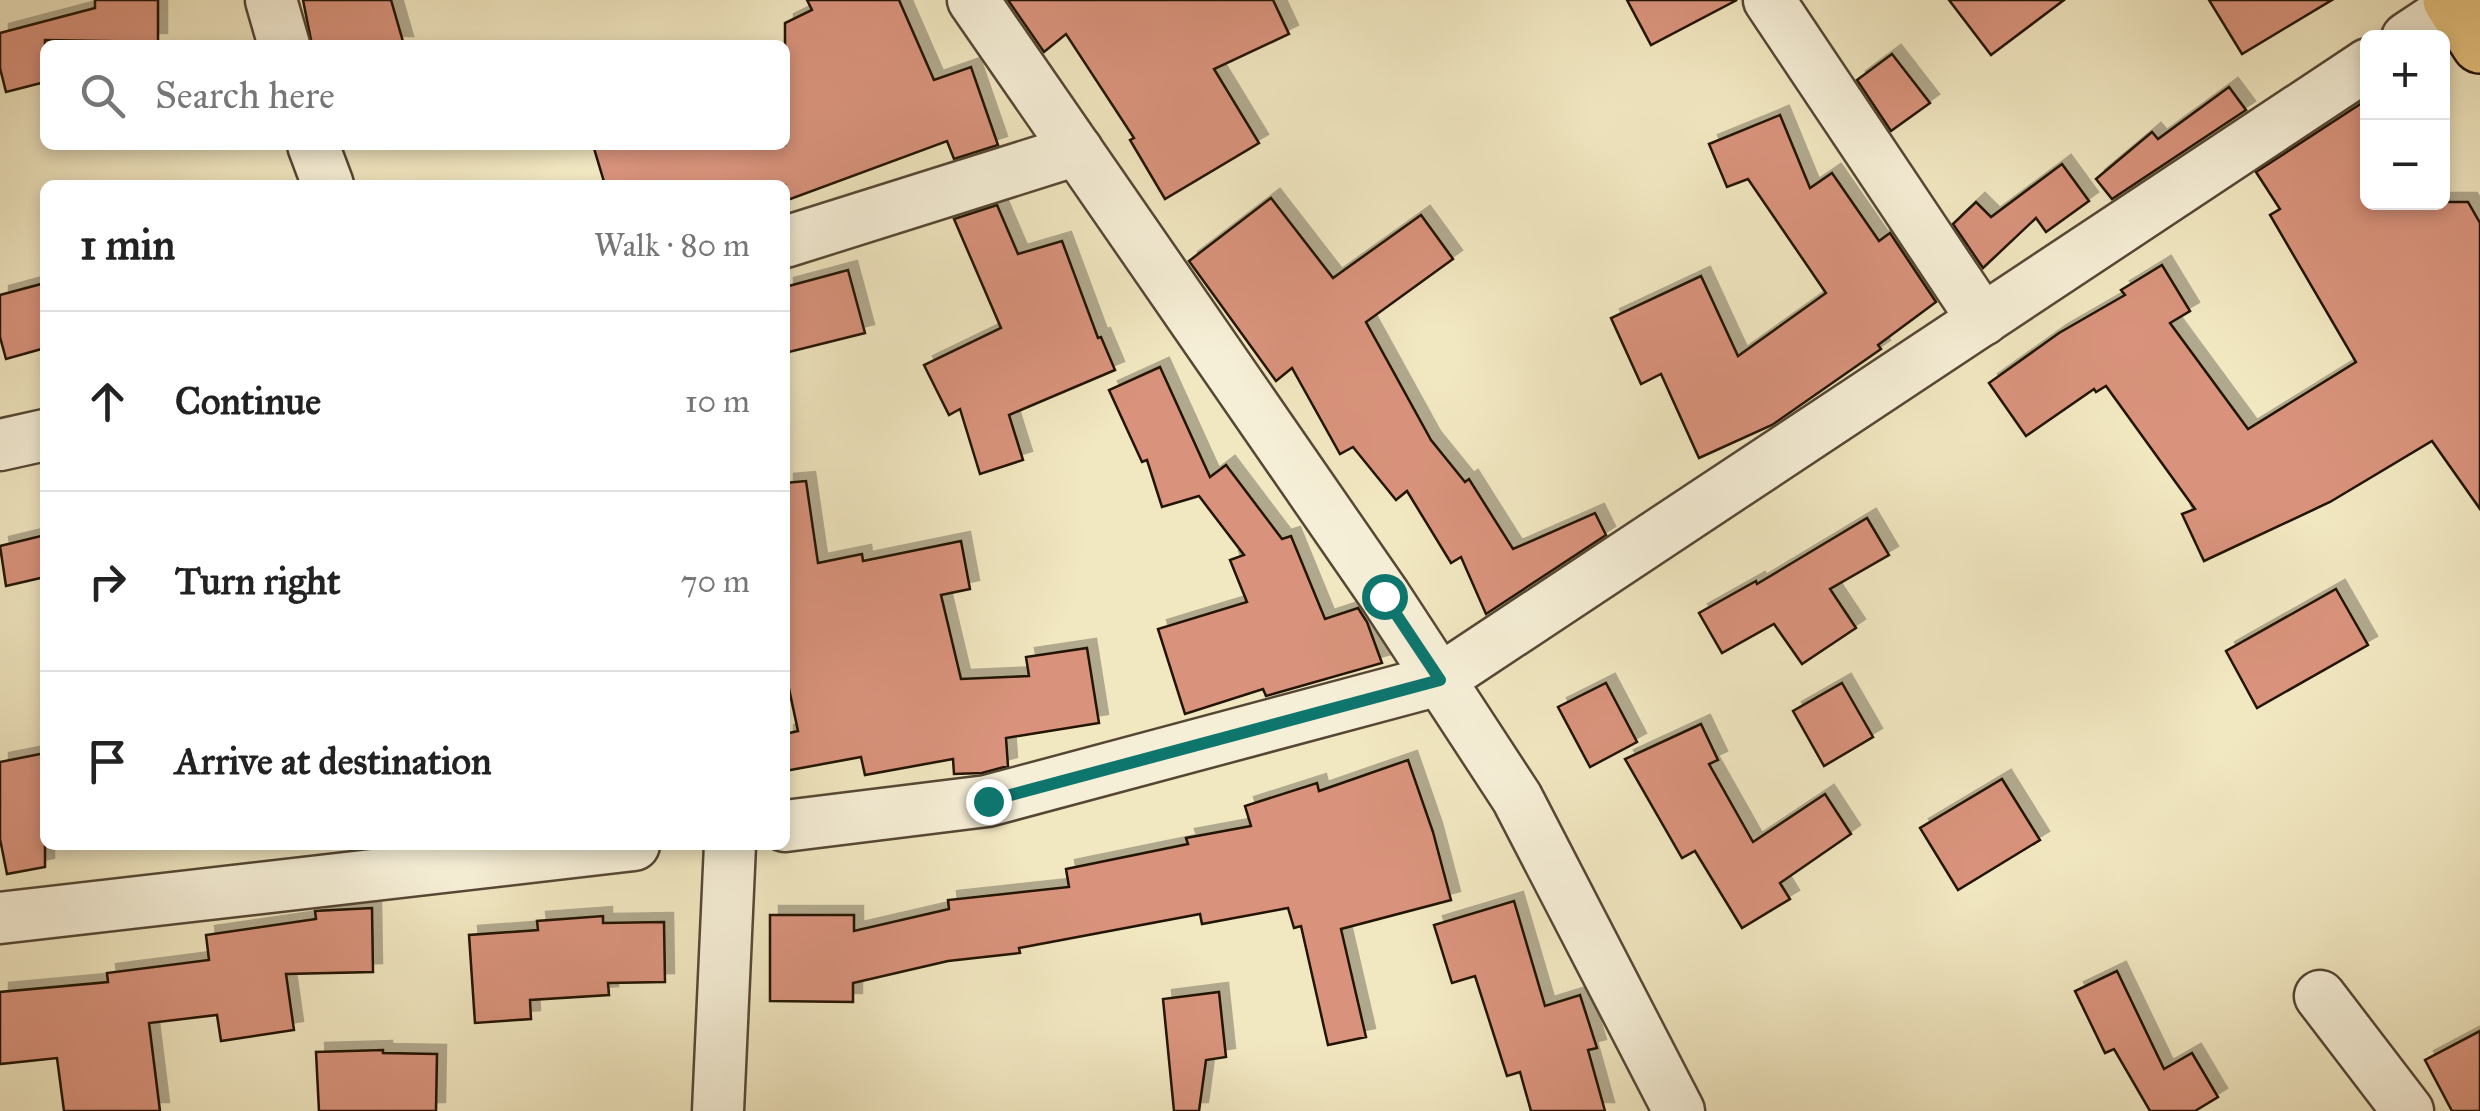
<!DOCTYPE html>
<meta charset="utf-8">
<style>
:root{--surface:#fff;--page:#f2f2f2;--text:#222;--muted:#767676;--line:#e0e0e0}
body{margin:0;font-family:"IM FELL Great Primer",serif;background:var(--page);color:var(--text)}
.controls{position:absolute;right:30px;top:30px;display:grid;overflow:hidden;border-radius:15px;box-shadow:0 5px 15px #0003}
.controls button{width:90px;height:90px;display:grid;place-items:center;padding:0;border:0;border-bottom:2px solid var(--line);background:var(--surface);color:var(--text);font:50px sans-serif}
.stop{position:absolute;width:30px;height:30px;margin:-22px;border:8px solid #0f766e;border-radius:50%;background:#fff}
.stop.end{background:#0f766e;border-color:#fff;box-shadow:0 2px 10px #0008}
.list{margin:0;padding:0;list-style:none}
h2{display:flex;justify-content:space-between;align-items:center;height:130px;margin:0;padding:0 40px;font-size:42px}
h2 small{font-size:32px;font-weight:400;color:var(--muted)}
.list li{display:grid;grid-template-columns:65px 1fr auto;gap:30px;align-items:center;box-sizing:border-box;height:180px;padding:0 40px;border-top:2px solid var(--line)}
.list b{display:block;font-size:38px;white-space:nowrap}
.list em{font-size:32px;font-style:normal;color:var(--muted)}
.icon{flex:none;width:55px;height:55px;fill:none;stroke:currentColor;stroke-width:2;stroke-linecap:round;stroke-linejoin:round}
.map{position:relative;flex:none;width:2480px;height:1111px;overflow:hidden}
.search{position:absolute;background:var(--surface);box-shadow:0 5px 15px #0003;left:40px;top:40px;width:750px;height:110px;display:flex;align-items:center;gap:25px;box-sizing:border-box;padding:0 35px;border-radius:15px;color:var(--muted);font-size:38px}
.panel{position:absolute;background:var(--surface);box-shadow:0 5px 15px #0003;left:40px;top:180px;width:750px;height:670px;border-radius:15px}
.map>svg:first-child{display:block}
</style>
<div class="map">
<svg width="2480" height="1111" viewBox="0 0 2480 1111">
<defs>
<filter id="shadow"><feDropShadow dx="9" dy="-9" stdDeviation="0" flood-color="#0004"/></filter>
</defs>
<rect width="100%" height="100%" fill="#f1e7c1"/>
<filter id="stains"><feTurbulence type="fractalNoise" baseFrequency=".002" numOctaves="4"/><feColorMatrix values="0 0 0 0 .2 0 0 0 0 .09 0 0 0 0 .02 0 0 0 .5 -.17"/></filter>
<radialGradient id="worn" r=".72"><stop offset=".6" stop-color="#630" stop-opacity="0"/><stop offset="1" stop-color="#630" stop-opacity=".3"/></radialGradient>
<g fill="#d9937c" stroke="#221205" stroke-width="2.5" filter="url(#shadow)">
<polygon points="95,0 158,0 158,42 45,40 45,82 6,92 0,68 0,33 95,8"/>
<polygon points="303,0 391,0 404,45 312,45"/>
<polygon points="807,0 899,0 934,80 971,67 998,145 954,159 947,141 785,201 785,185 605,185 593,145 785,145 785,23 812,10"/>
<polygon points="1008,0 1273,0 1289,34 1214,69 1259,143 1165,199 1130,140 1134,138 1066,34 1044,52"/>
<polygon points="1627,0 1737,0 1651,45"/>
<polygon points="1949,0 2064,0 1991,55"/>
<polygon points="2209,0 2332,0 2242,54"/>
<polygon points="1892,54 1930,103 1891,131 1857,80"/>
<polygon points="2229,87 2246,110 2112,199 2096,179 2152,132 2158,139"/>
<polygon points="2368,99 2368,202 2468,202 2480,223 2480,509 2432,441 2330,502 2204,561 2182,514 2195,509 2106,386 2096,392 2094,389 2026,436 1989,383 2059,333 2125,295 2121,290 2162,265 2190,311 2170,323 2248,429 2356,362 2270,215 2280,209 2256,172"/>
<polygon points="1780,115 1810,188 1832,173 1879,241 1890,233 1936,302 1878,345 1881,349 1772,425 1699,458 1661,374 1641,384 1611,318 1701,276 1738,356 1826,293 1748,179 1727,187 1709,144"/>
<polygon points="2062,164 2089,201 2046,232 2036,218 1983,268 1953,224 1976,202 1991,217"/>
<polygon points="1271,198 1333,278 1421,215 1453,259 1366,322 1431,440 1465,482 1469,479 1513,549 1595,513 1606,535 1486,614 1461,557 1451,563 1407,491 1396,500 1353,447 1340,454 1292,368 1276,381 1189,261"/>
<polygon points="997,205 1018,254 1062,241 1098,338 1101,337 1115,370 1009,415 1023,460 980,474 960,409 949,415 924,365 1001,328 954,219"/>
<polygon points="848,270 865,333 785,353 785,287"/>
<polygon points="45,283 45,348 6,359 0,337 0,295"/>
<polygon points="1160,367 1210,477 1226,465 1282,539 1291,536 1325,619 1358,608 1367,622 1382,663 1266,696 1263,689 1185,714 1158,629 1247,602 1230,560 1244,555 1199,496 1162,507 1147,460 1142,462 1109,390"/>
<polygon points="806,481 818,563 862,554 863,561 961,541 970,589 941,595 961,679 1029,676 1026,657 1087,648 1099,723 1006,738 1008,766 982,773 954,774 953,759 865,775 861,757 785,771 785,734 798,731 785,670 785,483"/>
<polygon points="1867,518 1889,555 1830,589 1856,628 1802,664 1774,624 1722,653 1699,613 1756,581 1757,584"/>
<polygon points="45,535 45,577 6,586 0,546"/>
<polygon points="2336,589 2368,645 2257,708 2226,651"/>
<polygon points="1606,683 1637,742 1590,767 1558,707"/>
<polygon points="1842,683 1873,737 1824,766 1793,711"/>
<polygon points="1701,724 1718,760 1709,764 1753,842 1825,794 1851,834 1780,883 1790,899 1742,928 1695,851 1682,858 1625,759"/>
<polygon points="45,753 45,867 7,874 0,839 0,762"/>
<polygon points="1408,760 1433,832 1451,900 1341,929 1366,1037 1328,1045 1301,926 1294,928 1288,908 1202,924 1200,914 1019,948 1020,953 948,961 853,983 853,1002 770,1001 770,915 854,915 854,931 949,909 948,900 1069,887 1066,869 1188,844 1186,838 1251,826 1245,806 1317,783 1319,791"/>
<polygon points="2002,779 2040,840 1958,890 1920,828"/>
<polygon points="1514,901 1545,1006 1580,995 1597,1048 1588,1050 1605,1111 1531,1111 1520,1072 1507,1076 1475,976 1452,983 1434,925"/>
<polygon points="372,908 373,972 286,974 294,1030 221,1041 217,1015 149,1023 160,1111 64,1111 57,1058 0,1064 0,992 108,982 107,973 209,960 206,935 316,919 315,911"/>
<polygon points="603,916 603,923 664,922 665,982 608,983 609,995 530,1000 531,1019 475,1023 469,935 538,930 537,921"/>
<polygon points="2117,971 2164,1069 2192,1053 2218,1097 2195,1111 2150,1111 2114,1049 2105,1053 2075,991"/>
<polygon points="1219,992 1226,1057 1206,1060 1199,1111 1174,1111 1163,999"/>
<polygon points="2480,1031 2480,1111 2452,1111 2425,1060"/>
<polygon points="383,1050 383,1053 437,1054 436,1111 319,1111 316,1052"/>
</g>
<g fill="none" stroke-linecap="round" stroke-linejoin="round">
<defs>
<g id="minor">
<polyline points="271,0 284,45"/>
<polyline points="973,0 1385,596 1517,798 1679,1111"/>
<polyline points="1769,0 1983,320"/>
<polyline points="2407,38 2464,0"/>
<polyline points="313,145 328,185"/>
<polyline points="785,242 1077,150"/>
<polyline points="0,445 45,435"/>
<polyline points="785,826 987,801 1439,680 2368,64"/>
<polyline points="0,918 634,845"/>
<polyline points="2320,996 2408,1111"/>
<polyline points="718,1111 730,845"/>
</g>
<polyline id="highway" points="2451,0 2480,45"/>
</defs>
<use href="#minor" stroke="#564734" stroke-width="55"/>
<use href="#highway" stroke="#221205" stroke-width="60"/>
<use href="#minor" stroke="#f6efd7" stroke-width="50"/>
<use href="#highway" stroke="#e8c480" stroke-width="55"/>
</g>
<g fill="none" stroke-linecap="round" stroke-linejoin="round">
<polyline stroke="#0f766e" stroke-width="12" points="988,801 1440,680 1384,596"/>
</g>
<rect width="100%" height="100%" filter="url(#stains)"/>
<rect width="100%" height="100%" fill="url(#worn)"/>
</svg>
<div class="controls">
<button>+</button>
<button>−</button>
</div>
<div class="stop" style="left:1384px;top:596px"></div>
<div class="stop end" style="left:988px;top:801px"></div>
<div class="search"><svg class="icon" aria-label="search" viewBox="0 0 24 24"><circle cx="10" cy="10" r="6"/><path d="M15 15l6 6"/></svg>Search here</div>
<section class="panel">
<h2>1 min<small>Walk · 80 m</small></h2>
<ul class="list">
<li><svg class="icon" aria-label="ahead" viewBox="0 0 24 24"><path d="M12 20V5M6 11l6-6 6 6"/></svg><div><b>Continue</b></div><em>10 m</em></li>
<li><svg class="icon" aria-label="right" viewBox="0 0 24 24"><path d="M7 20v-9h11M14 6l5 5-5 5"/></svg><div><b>Turn right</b></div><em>70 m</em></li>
<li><svg class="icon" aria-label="arrive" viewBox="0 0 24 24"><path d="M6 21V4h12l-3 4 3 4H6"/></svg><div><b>Arrive at destination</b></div></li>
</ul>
</section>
</div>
